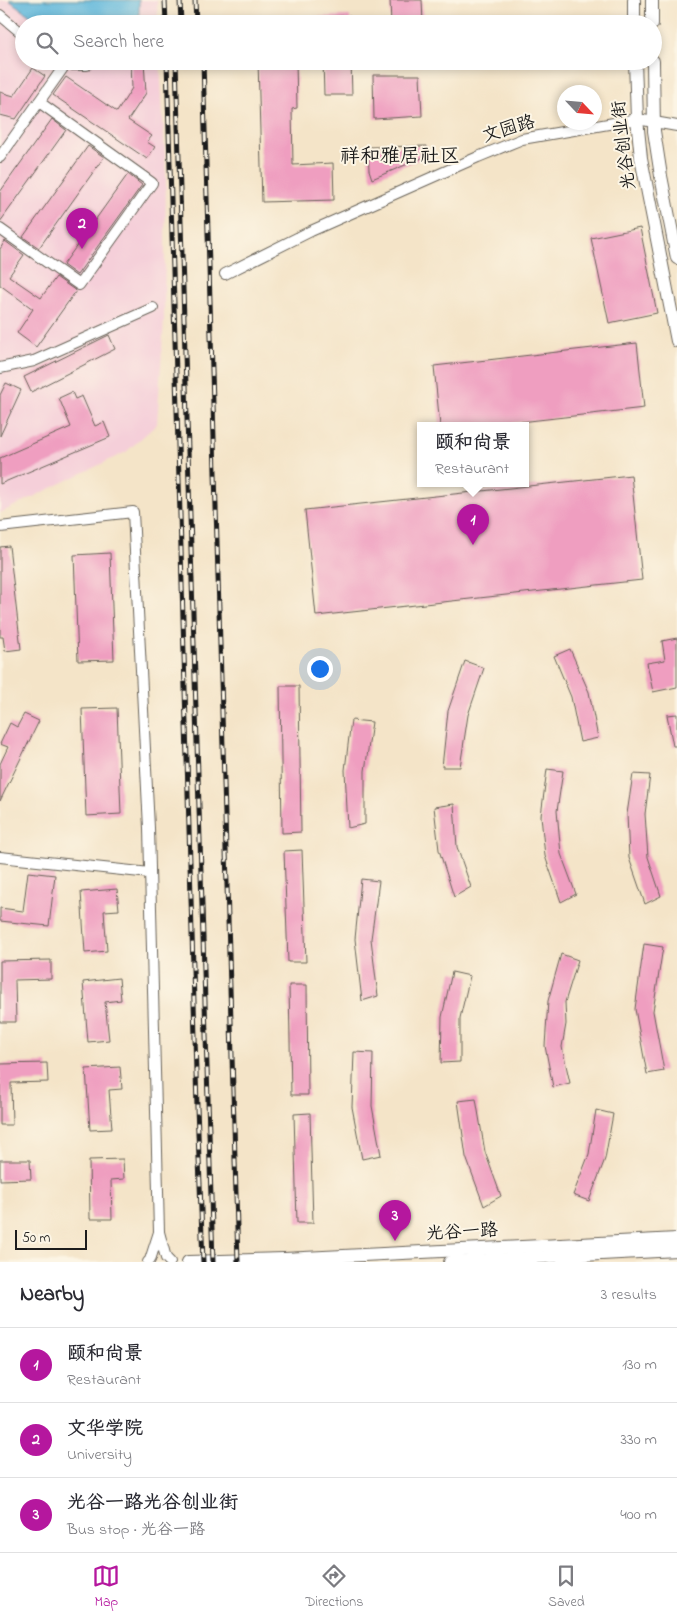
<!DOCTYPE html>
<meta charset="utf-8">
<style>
:root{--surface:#fff;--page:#f7f7f7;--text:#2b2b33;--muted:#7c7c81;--line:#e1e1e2;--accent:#b5179e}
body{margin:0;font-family:"Indie Flower","LXGW WenKai TC",sans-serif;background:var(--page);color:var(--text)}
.compass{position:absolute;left:557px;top:85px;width:45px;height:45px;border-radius:50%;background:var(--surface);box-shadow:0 2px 8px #0003;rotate:116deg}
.scale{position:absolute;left:15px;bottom:12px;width:72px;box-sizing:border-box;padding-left:5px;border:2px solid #1c1c1c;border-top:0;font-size:14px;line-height:18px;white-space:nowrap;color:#1c1c1c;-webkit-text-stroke:4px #fcf5e5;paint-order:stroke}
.you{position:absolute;left:319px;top:668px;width:18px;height:18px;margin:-12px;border:4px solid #fff;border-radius:50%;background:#1a73e8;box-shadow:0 0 0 8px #1a73e833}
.badge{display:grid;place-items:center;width:32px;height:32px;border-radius:50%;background:var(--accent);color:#fff;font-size:16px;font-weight:700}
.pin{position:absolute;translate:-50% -41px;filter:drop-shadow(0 1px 2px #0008)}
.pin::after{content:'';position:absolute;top:26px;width:18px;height:15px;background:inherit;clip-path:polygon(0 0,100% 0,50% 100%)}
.popup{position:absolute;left:417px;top:422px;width:112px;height:65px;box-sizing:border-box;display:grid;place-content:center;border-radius:0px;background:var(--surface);filter:drop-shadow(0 1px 4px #0005);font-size:16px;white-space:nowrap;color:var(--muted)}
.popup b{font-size:19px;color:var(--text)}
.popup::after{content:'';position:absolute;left:50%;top:100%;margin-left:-10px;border:10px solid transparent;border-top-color:var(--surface)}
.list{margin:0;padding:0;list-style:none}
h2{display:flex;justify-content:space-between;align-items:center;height:65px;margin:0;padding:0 20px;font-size:21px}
h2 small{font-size:16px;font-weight:400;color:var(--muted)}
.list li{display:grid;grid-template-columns:32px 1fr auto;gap:15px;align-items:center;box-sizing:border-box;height:75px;padding:0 20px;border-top:1px solid var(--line)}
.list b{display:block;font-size:19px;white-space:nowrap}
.list p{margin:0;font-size:16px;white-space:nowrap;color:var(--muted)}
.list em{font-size:16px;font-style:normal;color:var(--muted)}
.icon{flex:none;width:28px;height:28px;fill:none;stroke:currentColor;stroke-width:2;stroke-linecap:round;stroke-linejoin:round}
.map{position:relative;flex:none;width:677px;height:1262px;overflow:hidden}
.search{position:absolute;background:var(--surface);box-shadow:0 2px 8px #0003;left:15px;right:15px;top:15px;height:55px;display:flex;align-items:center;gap:12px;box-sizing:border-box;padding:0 18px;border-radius:28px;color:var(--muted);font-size:19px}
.sheet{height:290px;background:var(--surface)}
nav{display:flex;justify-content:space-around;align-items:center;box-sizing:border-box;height:70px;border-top:1px solid var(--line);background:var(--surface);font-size:14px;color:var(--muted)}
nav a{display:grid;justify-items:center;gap:2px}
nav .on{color:var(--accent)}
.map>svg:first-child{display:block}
</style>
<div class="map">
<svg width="677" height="1262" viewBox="0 0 677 1262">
<rect width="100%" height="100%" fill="#fcf5e5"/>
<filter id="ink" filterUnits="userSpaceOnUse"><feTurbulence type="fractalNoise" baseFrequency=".02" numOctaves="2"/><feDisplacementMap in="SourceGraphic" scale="10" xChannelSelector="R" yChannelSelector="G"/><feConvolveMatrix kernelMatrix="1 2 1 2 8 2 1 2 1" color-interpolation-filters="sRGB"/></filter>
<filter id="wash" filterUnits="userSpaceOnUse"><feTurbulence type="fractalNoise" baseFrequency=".0096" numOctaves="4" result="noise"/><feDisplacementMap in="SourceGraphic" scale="20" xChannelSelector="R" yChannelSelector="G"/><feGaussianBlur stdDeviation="1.12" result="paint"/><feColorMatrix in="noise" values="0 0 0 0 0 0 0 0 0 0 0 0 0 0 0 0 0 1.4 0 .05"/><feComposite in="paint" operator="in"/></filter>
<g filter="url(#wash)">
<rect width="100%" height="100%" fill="#f4e4c8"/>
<polygon fill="#f5cfd9" points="0,0 157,0 158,24 24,24 24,61 160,61 166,178 164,320 157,424 126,452 0,513"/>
<polygon fill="#5eb7db" stroke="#3d6a7c" points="9,0 139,0 139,18 88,24 41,24"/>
<g id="blocks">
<g fill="#ef9ec0">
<polygon points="390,0 422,0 423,24 391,24"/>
<polygon points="350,16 350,24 308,24 308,17"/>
<polygon points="131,61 144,61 146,93 128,120 152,136 147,142 155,147 147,159 53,95 66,77 117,112 132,88"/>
<polygon points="258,61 296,61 297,108 292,109 293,165 333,163 334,200 262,202"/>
<polygon points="323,61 351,61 352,95 324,95"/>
<polygon points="33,68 45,76 16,119 0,115 0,92 14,96"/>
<polygon points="373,75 420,75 422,116 374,119"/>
<polygon points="52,119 66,130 0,222 0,192"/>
<polygon points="88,146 104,157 39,248 23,237"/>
<polygon points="427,146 427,156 372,179 369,170 368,147"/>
<polygon points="128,174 142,185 77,275 63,265"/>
<polygon points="640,228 657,313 609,323 591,238"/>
<polygon points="5,241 24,255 9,276 41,298 56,277 76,291 36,347 17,333 33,309 0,285 0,249"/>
<polygon points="109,335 115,349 31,392 24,377"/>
<polygon points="637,343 644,408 485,426 440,426 434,366"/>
<polygon points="6,383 21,390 0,436 0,395"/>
<polygon points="72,392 75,399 82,396 95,426 104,422 110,437 0,484 0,458 71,427 59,398"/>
<polygon points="631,475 642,580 316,616 305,510"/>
<polygon points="9,546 21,649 5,651 3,637 0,637 0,547"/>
<polygon points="110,553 114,660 78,661 74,555"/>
<polygon points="677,638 677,687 653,692 647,663 665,660 662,641"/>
<polygon points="570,649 589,692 598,738 580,742 571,697 554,656"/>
<polygon points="465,661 484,668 468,715 460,767 442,767 448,711"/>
<polygon points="280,686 299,686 301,832 282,833"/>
<polygon points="117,708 121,814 86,816 82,709"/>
<polygon points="24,714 39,721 0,801 0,764 8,747 0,744 10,723 17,727"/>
<polygon points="677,714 677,746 673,746 667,715"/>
<polygon points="351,720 372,722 365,771 365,824 348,828 345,770"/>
<polygon points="547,769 563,771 557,811 561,854 576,894 561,902 545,856 541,816"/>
<polygon points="633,774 650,775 645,814 648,857 661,896 645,904 629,858 627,814"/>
<polygon points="454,804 457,847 471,887 454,897 439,850 434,807"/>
<polygon points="302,850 306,962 288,962 284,851"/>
<polygon points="28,872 55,875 49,926 0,921 0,908 23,911"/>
<polygon points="361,879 379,881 371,939 378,996 362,1001 355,939"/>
<polygon points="117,889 119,910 104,911 107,951 85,953 81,892"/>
<polygon points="644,944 663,947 653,1011 664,1071 647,1074 635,1009"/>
<polygon points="561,954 578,960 565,1002 566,1024 562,1047 570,1083 553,1087 545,1046 548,1001"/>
<polygon points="51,960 51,979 15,980 16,1022 0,1022 0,961"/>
<polygon points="452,972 470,976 460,1018 460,1062 441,1063 442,1017"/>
<polygon points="119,978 121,1000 105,1002 109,1040 88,1042 83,982"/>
<polygon points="289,985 307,985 308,1095 291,1095"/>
<polygon points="354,1052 373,1053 372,1106 381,1155 362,1159 352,1107"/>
<polygon points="47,1063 48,1082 11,1083 12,1125 0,1125 0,1064"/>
<polygon points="120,1067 122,1089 109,1090 112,1129 90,1130 86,1069"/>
<polygon points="476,1099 485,1152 501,1196 484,1206 466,1157 458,1101"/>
<polygon points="596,1110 613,1114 605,1159 589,1201 573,1195 589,1154"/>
<polygon points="310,1113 313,1223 297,1223 294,1114"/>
<polygon points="123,1159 124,1179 111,1180 112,1219 90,1219 89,1160"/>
<polygon points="0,1160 30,1160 31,1179 0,1180"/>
</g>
</g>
</g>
<g filter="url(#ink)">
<use href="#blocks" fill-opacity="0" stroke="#686258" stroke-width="1"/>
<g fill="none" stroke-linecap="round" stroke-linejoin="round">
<defs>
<g id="minor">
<polyline points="0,15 24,35"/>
<polyline points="0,157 65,65 87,65"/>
<polyline points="0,229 79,285 152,183 39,102"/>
<polyline points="225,274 311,231 478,157 522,139 637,119 677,126"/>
<polyline points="0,368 34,361 153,308"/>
<polyline points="0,527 133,512 149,828 159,1232"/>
<polyline points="0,857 150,873"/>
<polyline points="148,1262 150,1260 159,1232 166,1258 170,1262"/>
</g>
<g id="major">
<polyline points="634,0 634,24"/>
<polyline points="652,0 652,24"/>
<polyline points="635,61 637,119 641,158 677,341"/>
<polyline points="653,61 654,131 661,176 677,258"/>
<polyline points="188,1262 284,1259 677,1239"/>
<polyline points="450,1262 677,1250"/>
</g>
</defs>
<use href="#minor" stroke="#686258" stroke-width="12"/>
<use href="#major" stroke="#686258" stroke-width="14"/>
<use href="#minor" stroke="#fff" stroke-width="10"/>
<use href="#major" stroke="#fff" stroke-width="12"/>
<defs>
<g id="rail">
<polyline points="165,0 166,24"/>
<polyline points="180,0 181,24"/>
<polyline points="195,0 196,24"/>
<polyline points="167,61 197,1107 203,1262"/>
<polyline points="176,61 213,1262"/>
<polyline points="203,61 238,1262"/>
</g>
</defs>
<use href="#rail" stroke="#1c1c1c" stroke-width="5"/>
<use href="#rail" stroke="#fcf5e5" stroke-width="3" stroke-dasharray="9" stroke-linecap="butt"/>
</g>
</g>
<g text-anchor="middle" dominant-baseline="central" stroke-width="4" stroke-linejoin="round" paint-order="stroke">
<g font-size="18" fill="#1c1c1c" stroke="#fcf5e5">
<text transform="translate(509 130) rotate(-17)">文园路</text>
<text transform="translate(625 145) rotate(-97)">光谷创业街</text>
<text transform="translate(462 1233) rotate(-3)">光谷一路</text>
</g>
<g font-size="20" fill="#1c1c1c" stroke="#fcf5e5">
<text x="400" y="157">祥和雅居社区</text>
</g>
</g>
</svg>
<svg class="compass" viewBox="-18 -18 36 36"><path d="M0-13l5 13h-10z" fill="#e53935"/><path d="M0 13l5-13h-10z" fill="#7c7c81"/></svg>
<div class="scale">50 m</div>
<div class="you"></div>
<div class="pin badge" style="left:473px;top:545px">1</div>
<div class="popup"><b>颐和尚景</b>Restaurant</div>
<div class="pin badge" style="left:82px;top:249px">2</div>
<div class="pin badge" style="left:395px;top:1241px">3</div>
<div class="search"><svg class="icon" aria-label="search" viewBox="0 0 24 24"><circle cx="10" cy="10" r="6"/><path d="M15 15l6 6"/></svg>Search here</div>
</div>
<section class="sheet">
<h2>Nearby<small>3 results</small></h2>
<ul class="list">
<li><span class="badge">1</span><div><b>颐和尚景</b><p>Restaurant</p></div><em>130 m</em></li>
<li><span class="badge">2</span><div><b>文华学院</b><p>University</p></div><em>330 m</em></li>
<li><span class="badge">3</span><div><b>光谷一路光谷创业街</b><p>Bus stop · 光谷一路</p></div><em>400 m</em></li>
</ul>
</section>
<nav>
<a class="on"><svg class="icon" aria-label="map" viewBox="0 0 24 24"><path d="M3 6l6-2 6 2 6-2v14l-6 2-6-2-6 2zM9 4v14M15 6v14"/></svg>Map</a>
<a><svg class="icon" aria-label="directions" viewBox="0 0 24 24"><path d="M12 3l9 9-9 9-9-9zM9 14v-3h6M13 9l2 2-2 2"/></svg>Directions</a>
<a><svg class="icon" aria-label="saved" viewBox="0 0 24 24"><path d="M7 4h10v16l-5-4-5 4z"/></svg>Saved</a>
</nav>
